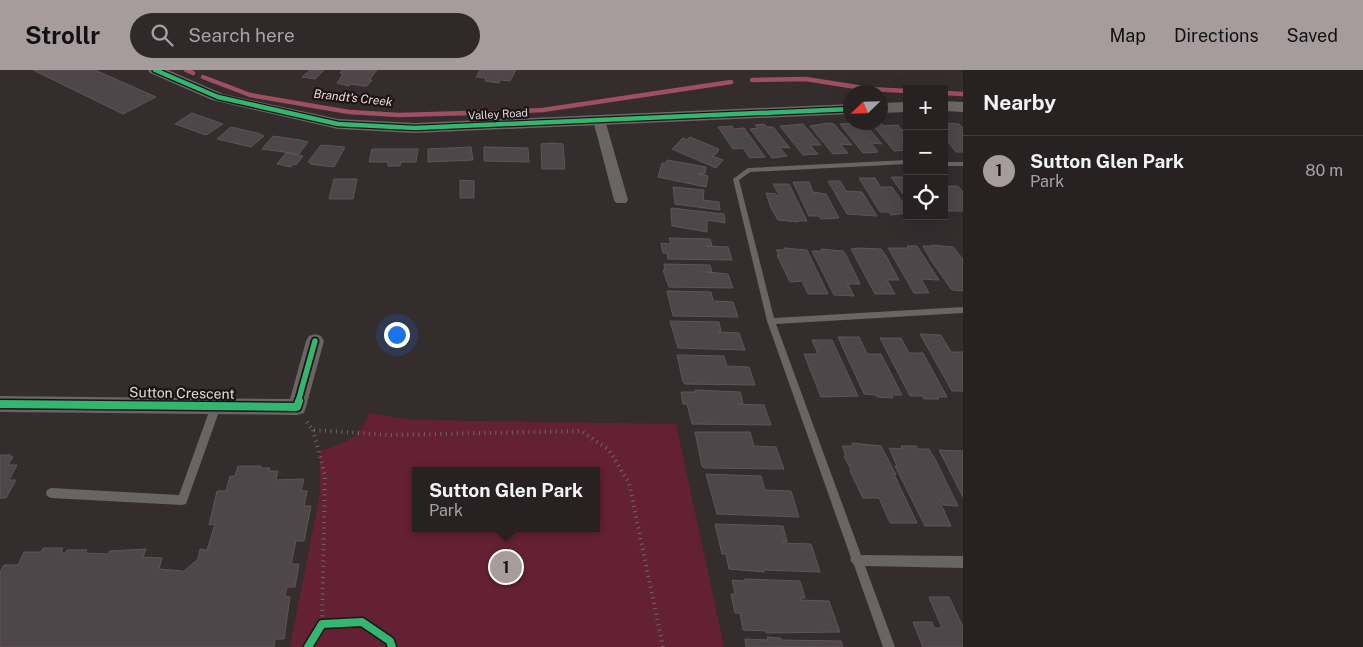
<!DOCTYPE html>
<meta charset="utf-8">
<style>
:root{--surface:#282122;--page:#30292a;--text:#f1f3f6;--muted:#a5a3a5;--line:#443e40;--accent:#a69c9d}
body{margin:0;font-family:"Public Sans",sans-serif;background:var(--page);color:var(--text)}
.controls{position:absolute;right:15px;top:15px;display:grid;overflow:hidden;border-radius:0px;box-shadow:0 5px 20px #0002}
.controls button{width:45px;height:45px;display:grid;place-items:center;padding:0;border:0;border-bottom:1px solid var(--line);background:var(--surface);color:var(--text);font:25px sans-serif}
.compass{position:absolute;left:843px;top:15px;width:45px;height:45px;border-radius:50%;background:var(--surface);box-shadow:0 5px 20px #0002;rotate:247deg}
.you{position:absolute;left:396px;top:264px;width:18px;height:18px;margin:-12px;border:4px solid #fff;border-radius:50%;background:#1a73e8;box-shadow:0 0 0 8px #1a73e833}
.badge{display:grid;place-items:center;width:32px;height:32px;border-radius:50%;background:var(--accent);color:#111;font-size:16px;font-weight:700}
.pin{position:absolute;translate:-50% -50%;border:2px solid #fff;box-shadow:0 1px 5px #0006}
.popup{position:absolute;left:412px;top:397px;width:188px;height:65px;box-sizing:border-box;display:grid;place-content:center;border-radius:0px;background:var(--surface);filter:drop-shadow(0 1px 4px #0005);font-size:16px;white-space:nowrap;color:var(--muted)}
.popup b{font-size:19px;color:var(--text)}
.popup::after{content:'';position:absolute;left:50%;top:100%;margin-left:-10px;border:10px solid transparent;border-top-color:var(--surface)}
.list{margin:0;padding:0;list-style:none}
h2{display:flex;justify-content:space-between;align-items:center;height:65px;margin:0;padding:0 20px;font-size:21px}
h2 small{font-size:16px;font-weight:400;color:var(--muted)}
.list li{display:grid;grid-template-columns:32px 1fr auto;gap:15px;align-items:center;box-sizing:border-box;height:70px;padding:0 20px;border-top:1px solid var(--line)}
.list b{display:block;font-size:19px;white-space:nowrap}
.list p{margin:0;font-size:16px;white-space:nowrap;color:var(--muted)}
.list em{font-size:16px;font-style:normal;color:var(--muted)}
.icon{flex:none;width:28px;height:28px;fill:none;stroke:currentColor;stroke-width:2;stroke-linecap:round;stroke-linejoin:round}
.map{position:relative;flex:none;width:963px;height:577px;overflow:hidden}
header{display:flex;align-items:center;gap:30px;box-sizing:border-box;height:70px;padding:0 25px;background:var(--accent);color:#111}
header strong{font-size:24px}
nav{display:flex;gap:28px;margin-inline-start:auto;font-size:18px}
.search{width:350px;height:45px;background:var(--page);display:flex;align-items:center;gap:12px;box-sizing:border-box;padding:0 18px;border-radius:28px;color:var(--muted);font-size:19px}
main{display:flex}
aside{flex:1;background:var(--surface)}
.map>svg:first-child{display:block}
</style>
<header>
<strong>Strollr</strong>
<div class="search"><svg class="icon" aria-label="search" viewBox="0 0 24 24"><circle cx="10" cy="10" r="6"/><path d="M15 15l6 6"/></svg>Search here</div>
<nav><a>Map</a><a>Directions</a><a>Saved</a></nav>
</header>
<main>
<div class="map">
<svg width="963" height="577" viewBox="0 0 963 577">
<rect width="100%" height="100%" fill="#352c2e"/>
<path fill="#652134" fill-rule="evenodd" d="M369 343 412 350 676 354 724 577H290L320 424V381C340 376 364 366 369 343ZM416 401H596V458H416Z"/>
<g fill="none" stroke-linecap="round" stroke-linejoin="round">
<g stroke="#9e4f61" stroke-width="4.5">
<polyline points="186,0 193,3"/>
<polyline points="203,7 250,25 349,42 399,45 505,42"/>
<polyline points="752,10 806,9 869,19 907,21"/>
<polyline points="944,23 963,24"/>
<polyline points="523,41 543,40 731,12"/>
</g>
</g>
<g fill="#4e4648" stroke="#5e5557">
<polygon points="33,0 95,0 156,27 123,44"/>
<polygon points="310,0 324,0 315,9 302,7"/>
<polygon points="342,0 377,0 369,10 372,10 367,16 364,16 351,14 349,16 337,13 343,4 340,3"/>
<polygon points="480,0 516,0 510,11 500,10 499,13 485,11 486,8 476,7"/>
<polygon points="192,43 223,54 206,65 175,54"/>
<polygon points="827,53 834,54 852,75 840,74 848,83 833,84 810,56"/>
<polygon points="857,53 864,53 882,74 871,73 878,82 863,83 840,54"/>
<polygon points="871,53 881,53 883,56 898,55 907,66 907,76 903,73 907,80 894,81"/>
<polygon points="944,53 959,54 963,58 963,82 956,82 944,66"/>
<polygon points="764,54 767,57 773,57 790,78 779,77 787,86 772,88 750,59 758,58 755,55"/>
<polygon points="803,54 821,75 810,75 818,84 803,85 780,56"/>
<polygon points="732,56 734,59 744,58 765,87 750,88 743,78 733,79 718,57"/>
<polygon points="231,57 257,63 264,66 251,77 217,69"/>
<polygon points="273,66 300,70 308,72 299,84 262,79"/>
<polygon points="690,67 719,79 716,84 712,86 723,90 716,98 672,79 683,68 687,70"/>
<polygon points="552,73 563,74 565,99 542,99 541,74"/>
<polygon points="321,75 345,77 334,97 310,94 311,92 308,92"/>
<polygon points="471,77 473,90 428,92 428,79"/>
<polygon points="484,77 528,78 529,92 484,91"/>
<polygon points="372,79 418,79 416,92 401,92 400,96 388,96 388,92 369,92"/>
<polygon points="286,83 303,86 296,95 293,94 291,97 277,94"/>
<polygon points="667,90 706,97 705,104 699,103 698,104 708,106 706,117 658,107 662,93 666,93"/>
<polygon points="891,107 907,107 907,132 906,128"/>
<polygon points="859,108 875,108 882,119 882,117 892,117 906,137 907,143 891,145 889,142 880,142"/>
<polygon points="334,109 357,109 353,129 329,129"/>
<polygon points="460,110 474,111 474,128 460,128"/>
<polygon points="828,111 840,111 846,121 862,122 877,146 847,144"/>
<polygon points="793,112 809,112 813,122 826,124 839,148 821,149 819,146 809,146"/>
<polygon points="944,112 949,118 949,116 958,116 963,122 963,141 949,141 944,134"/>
<polygon points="773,114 789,114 807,151 798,151 798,152 778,150 771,138 766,123 776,124 777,127 779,125"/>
<polygon points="673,117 704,120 703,130 719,132 720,140 675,134"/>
<polygon points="671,138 724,144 725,153 707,150 707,162 672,156"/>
<polygon points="669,168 710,169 712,176 706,176 728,177 732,190 668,189 667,183 663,183 661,173 671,174"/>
<polygon points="932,175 953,177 963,189 963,221 952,220 932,192 923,176 933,176"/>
<polygon points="907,176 917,176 939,210 921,209 929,223 914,223 888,178 909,178"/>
<polygon points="784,178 807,180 828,224 808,224 802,211 790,212 777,185 779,185 776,180 785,180"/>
<polygon points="859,178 881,179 886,186 899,210 887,210 895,224 875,224 851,179"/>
<polygon points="821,179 843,181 847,187 860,214 849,214 847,212 854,226 834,225 812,181 822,181"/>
<polygon points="664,194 710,195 712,202 707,202 728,204 733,218 669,217 663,200 665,200"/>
<polygon points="667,221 711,222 713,231 733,232 738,247 673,246"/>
<polygon points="670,251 719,252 721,261 718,262 739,263 745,280 678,278"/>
<polygon points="920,264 941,265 951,282 963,282 963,321 952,321"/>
<polygon points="838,267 859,267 867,284 881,284 902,325 891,325 893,328 877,327 876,325 864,324"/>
<polygon points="880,268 901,268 909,283 923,283 947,327 937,327 939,329 924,329 922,326 910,326"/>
<polygon points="812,270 832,270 858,326 821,327 804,284 818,284"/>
<polygon points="677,285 724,286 727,296 749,297 755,315 685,314 683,312"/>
<polygon points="695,320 740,322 743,333 738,334 764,335 771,355 692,354 687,334 683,334 681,322 696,322"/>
<polygon points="695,362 750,362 754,376 776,377 784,399 704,398 702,396"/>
<polygon points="852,373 881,376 896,405 894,404 917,453 890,453 879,428 863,428 850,401 851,400 844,386 846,386 842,376 853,376"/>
<polygon points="901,376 916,376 918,379 929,379 935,389 958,436 943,435 941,430 939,430 951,456 925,456 895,396 897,396 889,378 902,379"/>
<polygon points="939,380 963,381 963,427"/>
<polygon points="0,385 11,385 10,387 13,387 8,395 17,395 9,410 16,410 6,428 0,428"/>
<polygon points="238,396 261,396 260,398 270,398 269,401 278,401 276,410 304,409 301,421 307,421 304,436 311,436 304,471 296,471 291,494 299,494 295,517 287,517 285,526 290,527 284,569 275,569 274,577 0,577 0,502 4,495 18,495 24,482 41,482 43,478 63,478 61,483 66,483 67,480 87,480 85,483 108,484 110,481 146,479 143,487 162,488 159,499 184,501 198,489 200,479 207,480 215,454 209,455 217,421 226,421 230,406 235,406"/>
<polygon points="706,404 761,406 765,420 791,421 799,447 717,444"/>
<polygon points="715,454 783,456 787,472 783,471 783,473 811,474 820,502 764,500 764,502 729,499 726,484 722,484"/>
<polygon points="745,509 800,511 805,528 800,528 801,530 829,531 840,562 766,563 766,561 743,560 740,543 735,543 731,524 735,524 732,510 745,511"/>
<polygon points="929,527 949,527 963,557 963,577 923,577 913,552 932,552 934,558 942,558"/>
<polygon points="767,567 781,568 781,570 841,571 843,577 746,577 745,569 768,570"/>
</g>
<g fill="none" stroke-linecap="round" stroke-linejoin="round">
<g stroke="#6c6869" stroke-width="4" stroke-dasharray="1 4.5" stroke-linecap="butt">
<polyline points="307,352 313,360 390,365 581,361 609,380 629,413 663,577"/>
<polyline points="313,360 325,405 322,554"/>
</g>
<g fill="#696565" fill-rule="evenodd">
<polygon points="907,90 907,94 750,102 739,110 774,248 963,237 963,243 776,254 861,485 963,486 963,498 865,496 895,577 883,577 854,495 850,490 851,488 767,251 733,109 748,98"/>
<rect x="944" y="92" width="19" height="4"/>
<polygon points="216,332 219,333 221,336 186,434 182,435 51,428 47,426 46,423 47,420 51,418 179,425 211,336 213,333"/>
</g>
<g fill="#696565" fill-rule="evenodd">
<polygon points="599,46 605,50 628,130 626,133 616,133 614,130 593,50"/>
<polygon points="315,264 321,266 324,271 306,337 304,343 297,345 0,342 0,326 290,329 306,271 309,266"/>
</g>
<g fill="#6c6868" fill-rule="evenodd">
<polygon points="148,0 168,0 223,24 338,49 415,53 851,34 851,44 415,63 338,59 212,30 150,3"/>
<polygon points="944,31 963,32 963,42 944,41"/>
<polygon points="907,32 907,42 881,43 881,33"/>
</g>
<defs>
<polyline id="cycleway-far2" points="155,0 218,27 338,54 415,58 851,39"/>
<polyline id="cycleway-far1" points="298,332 315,271"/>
<g id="cycleway">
<polyline points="0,334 297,337 299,331"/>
<polyline points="308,577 322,554 362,552 390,571 392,577"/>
</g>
</defs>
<use href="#cycleway-far2" stroke="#1b1415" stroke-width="7"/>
<use href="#cycleway-far1" stroke="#1b1415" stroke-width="9"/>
<use href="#cycleway" stroke="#1b1415" stroke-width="11"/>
<use href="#cycleway-far2" stroke="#33b770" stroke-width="4.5"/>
<use href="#cycleway-far1" stroke="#33b770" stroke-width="5.5"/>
<use href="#cycleway" stroke="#33b770" stroke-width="8"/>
</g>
<g text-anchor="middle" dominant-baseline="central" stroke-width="4.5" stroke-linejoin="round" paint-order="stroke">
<g font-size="11" fill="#e3d8d9" stroke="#1b1415">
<text transform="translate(498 44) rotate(-3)">Valley Road</text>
</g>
<g font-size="12" font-style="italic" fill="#f2d8dc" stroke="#1b1415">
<text transform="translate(353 28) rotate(6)">Brandt's Creek</text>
</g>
<g font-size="14" fill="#e3d8d9" stroke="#1b1415">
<text transform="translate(182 323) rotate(1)">Sutton Crescent</text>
</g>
</g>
</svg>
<div class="controls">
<button>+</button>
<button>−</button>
<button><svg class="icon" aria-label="locate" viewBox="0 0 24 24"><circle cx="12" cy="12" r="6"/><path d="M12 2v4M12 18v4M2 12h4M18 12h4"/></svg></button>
</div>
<svg class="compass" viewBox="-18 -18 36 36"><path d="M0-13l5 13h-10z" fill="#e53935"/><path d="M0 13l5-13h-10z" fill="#a5a3a5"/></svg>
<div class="you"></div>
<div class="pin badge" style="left:506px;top:497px">1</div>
<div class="popup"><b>Sutton Glen Park</b>Park</div>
</div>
<aside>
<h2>Nearby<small></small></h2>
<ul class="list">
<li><span class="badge">1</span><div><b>Sutton Glen Park</b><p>Park</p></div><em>80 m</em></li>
</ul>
</aside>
</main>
